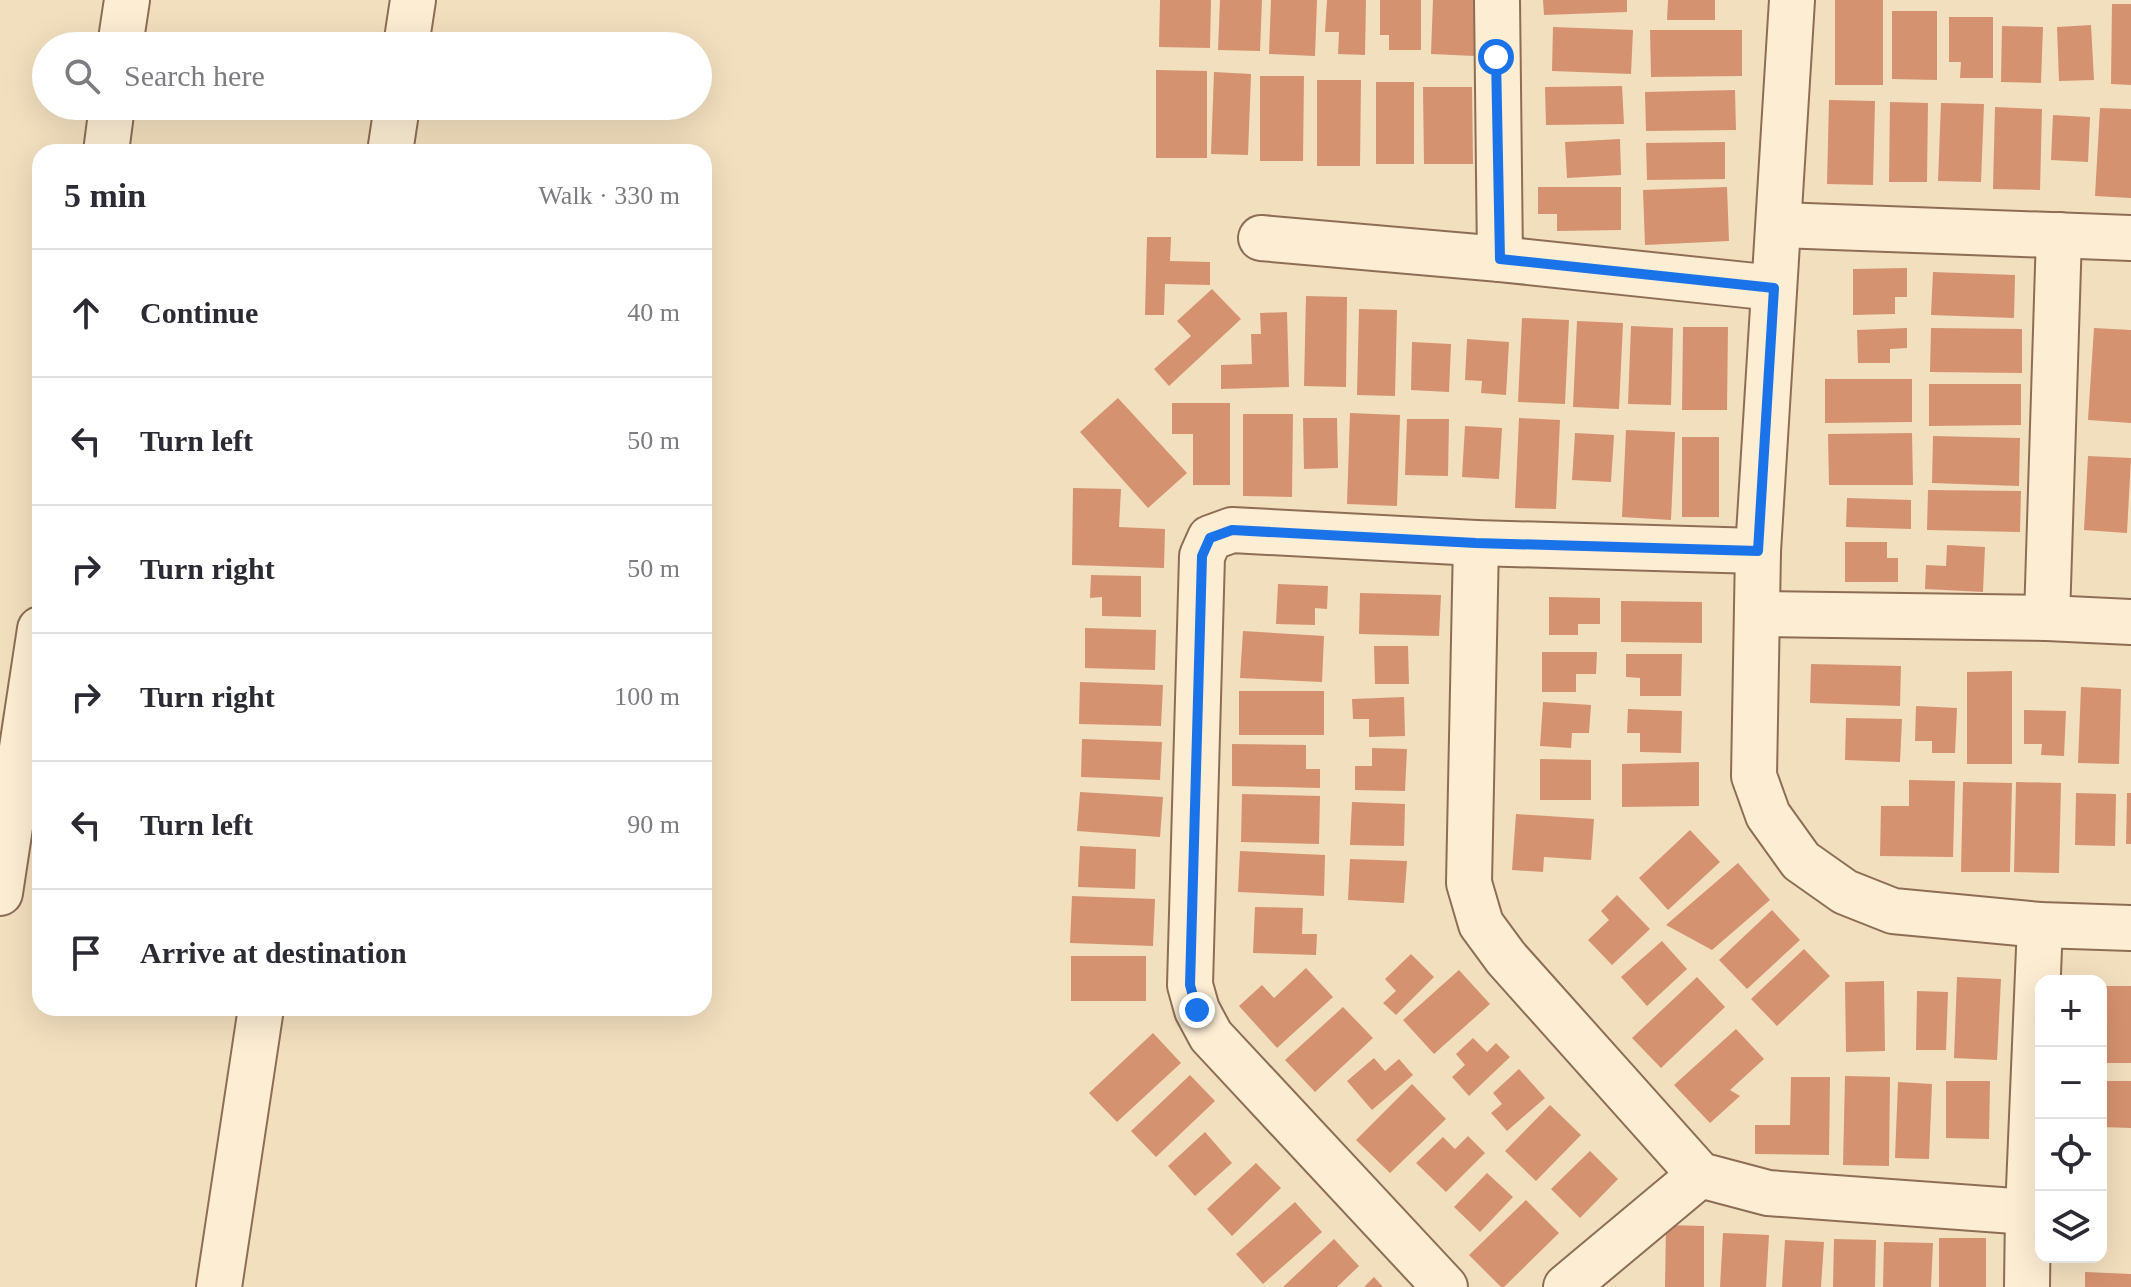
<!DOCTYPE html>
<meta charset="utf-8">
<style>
:root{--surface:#fff;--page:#f7f7f7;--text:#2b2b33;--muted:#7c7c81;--line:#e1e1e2}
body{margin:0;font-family:Georgia,serif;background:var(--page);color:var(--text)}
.controls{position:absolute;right:24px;bottom:24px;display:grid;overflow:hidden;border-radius:16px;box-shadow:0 8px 32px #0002}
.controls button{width:72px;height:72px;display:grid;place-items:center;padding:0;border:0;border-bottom:2px solid var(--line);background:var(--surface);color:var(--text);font:40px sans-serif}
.stop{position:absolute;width:24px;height:24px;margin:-18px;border:6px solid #1a73e8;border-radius:50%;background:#fff}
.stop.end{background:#1a73e8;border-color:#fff;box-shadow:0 2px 8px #0008}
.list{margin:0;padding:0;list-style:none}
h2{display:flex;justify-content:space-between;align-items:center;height:104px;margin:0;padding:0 32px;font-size:34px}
h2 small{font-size:26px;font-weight:400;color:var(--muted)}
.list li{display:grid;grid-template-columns:52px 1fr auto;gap:24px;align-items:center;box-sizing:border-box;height:128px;padding:0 32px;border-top:2px solid var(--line)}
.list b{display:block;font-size:30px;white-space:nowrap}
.list em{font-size:26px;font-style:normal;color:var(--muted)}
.icon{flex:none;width:44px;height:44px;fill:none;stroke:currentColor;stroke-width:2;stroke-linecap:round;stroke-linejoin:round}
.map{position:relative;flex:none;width:2131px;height:1287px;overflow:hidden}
.search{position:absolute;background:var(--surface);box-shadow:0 8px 32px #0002;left:32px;top:32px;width:680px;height:88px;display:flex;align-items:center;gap:20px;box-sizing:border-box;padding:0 28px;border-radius:44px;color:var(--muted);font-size:30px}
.panel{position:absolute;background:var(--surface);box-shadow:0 8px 32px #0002;left:32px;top:144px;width:680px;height:872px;border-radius:24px}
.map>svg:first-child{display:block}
</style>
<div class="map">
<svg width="2131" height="1287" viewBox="0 0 2131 1287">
<rect width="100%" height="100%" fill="#f2dfbe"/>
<g fill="#d59270">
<polygon points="1160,0 1211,0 1210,48 1159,47"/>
<polygon points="1220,0 1262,0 1260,51 1218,50"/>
<polygon points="1271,0 1317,0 1315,56 1269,54"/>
<polygon points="1327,0 1366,0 1365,55 1338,54 1339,32 1325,32"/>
<polygon points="1380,0 1421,0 1421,50 1389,50 1389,35 1380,35"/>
<polygon points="1433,0 1477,0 1475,56 1431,54"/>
<polygon points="1543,0 1627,0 1627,12 1544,15"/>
<polygon points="1668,0 1715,0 1715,20 1667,20"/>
<rect x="1835" y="0" width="48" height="85"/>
<polygon points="2112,4 2131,4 2131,85 2111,84"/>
<polygon points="1892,11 1937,11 1937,80 1892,79"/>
<polygon points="1949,17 1993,17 1993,78 1960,78 1961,62 1949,62"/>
<polygon points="2091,25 2094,80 2059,81 2057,27"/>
<polygon points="2002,26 2043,27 2041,83 2001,82"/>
<polygon points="1553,27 1633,30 1631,74 1552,71"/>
<polygon points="1650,30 1742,30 1742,76 1651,77"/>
<polygon points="1156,70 1207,71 1207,158 1156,158"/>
<polygon points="1214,72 1251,74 1248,155 1211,154"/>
<polygon points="1260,76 1304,76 1303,161 1260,161"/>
<polygon points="1317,80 1361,80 1360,166 1317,166"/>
<rect x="1376" y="82" width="38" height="82"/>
<polygon points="1622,86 1624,124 1546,125 1545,87"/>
<polygon points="1423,87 1472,87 1473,164 1424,164"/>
<polygon points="1735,90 1736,130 1646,131 1645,92"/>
<polygon points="1829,100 1875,101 1873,185 1827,184"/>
<polygon points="1890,102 1928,103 1927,182 1889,182"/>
<polygon points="1941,103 1984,104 1981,182 1938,181"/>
<polygon points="1995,107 2042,109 2040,190 1993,189"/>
<polygon points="2100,108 2131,109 2131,198 2095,196"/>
<polygon points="2053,115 2090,117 2088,162 2051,160"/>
<polygon points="1620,139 1621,175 1567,178 1565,142"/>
<polygon points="1725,142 1725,179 1647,180 1646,143"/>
<polygon points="1538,187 1621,187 1621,230 1557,231 1557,214 1538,214"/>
<polygon points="1727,187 1729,241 1645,245 1643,190"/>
<polygon points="1147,237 1171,237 1170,261 1210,262 1210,285 1165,284 1164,315 1145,315"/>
<polygon points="1907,268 1907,297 1895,297 1895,314 1853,315 1853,269"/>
<polygon points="1933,272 2015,275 2014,318 1931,315"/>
<polygon points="1212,289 1241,319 1169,386 1154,369 1191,336 1177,321"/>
<polygon points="1306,296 1347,297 1346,387 1304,386"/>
<polygon points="1359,309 1397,310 1395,396 1357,395"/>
<polygon points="1287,312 1289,387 1221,389 1221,365 1252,364 1251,334 1261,334 1260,313"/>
<polygon points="1522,318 1569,320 1565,404 1518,402"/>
<polygon points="1577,321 1623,323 1619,409 1573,407"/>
<polygon points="1631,326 1673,328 1671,405 1628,404"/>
<polygon points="1683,327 1728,327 1727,410 1682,410"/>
<polygon points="1907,328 1907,348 1890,349 1890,363 1858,363 1857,330"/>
<polygon points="1931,328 2022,329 2022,373 1930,372"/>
<polygon points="2094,328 2131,330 2131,423 2088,420"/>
<polygon points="1467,339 1509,342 1506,395 1481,393 1482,381 1465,380"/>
<polygon points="1412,342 1451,344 1449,392 1411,390"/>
<polygon points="1825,379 1912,379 1912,422 1825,423"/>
<polygon points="1929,384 2021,384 2021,425 1929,426"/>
<polygon points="1118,398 1187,473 1148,508 1080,432"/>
<polygon points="1172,403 1230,403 1230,485 1193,485 1193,434 1172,434"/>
<polygon points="1350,413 1400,415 1397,506 1347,504"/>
<polygon points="1243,414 1293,414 1292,497 1243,496"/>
<polygon points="1303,418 1337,418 1338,468 1304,469"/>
<polygon points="1519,418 1560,420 1556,509 1515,508"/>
<polygon points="1407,419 1449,419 1448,476 1405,475"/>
<polygon points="1465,426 1502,428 1499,479 1462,477"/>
<polygon points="1626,430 1675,432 1671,520 1622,517"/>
<polygon points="1575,433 1614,435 1611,482 1572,480"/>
<polygon points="1912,433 1913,485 1829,485 1828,434"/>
<polygon points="1933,436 2020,438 2019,486 1932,483"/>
<rect x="1682" y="437" width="37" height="80"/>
<polygon points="2088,456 2131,458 2127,533 2084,530"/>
<polygon points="1073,488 1121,489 1119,527 1165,529 1164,568 1072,565"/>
<polygon points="1928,490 2021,491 2020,532 1927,530"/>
<polygon points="1847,498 1911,500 1911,529 1846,527"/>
<polygon points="1845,542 1887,542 1887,558 1898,558 1898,582 1845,582"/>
<polygon points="1947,545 1985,547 1983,592 1925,589 1926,565 1946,566"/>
<polygon points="1091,575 1141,576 1141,617 1102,616 1102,597 1090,598"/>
<polygon points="1278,584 1328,586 1327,609 1315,608 1315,625 1276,624"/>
<polygon points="1360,593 1441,595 1439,636 1359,634"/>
<polygon points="1549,597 1600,598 1600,624 1578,624 1578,635 1549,635"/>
<polygon points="1621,601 1702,602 1702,643 1621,642"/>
<polygon points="1085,628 1156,630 1155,670 1085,668"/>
<polygon points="1243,631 1324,636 1322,682 1240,678"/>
<polygon points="1374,646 1408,646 1409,684 1375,684"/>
<polygon points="1542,652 1597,652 1596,674 1576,674 1576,692 1542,692"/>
<polygon points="1626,654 1682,654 1681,696 1640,696 1640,678 1626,677"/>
<polygon points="1811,664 1901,666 1900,706 1810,703"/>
<polygon points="2012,671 2012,764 1967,764 1967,672"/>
<polygon points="1080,682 1163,685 1161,726 1079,724"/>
<polygon points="2081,687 2121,689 2119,764 2078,763"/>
<rect x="1239" y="691" width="85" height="44"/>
<polygon points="1404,697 1405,736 1369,737 1369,719 1353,719 1352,699"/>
<polygon points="1543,702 1591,705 1589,733 1572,733 1571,748 1540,746"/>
<polygon points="1916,706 1957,708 1955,753 1932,753 1932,741 1915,741"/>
<polygon points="1628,709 1682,711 1681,753 1640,752 1640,733 1627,733"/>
<polygon points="2024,710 2066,711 2064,756 2041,755 2042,744 2024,744"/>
<polygon points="1846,718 1902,719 1900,762 1845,760"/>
<polygon points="1082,739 1162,742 1160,780 1081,777"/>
<polygon points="1232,744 1306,745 1306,769 1320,769 1320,788 1232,786"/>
<polygon points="1372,748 1407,749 1405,791 1355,790 1355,766 1372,766"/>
<polygon points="1540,759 1591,760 1591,800 1540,800"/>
<polygon points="1699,762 1699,806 1622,807 1622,764"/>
<polygon points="1909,780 1955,781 1953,857 1880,856 1881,806 1909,806"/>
<polygon points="1963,782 2012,783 2010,872 1961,872"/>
<polygon points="2016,782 2061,783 2059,873 2014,872"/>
<polygon points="1080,792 1163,797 1160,837 1077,831"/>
<polygon points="2076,793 2116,794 2115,846 2075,845"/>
<polygon points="2127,793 2131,793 2131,844 2126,844"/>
<polygon points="1242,794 1320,796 1319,844 1241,842"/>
<polygon points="1352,802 1405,804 1404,846 1350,845"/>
<polygon points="1516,814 1594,819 1591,860 1544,857 1543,872 1512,870"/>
<polygon points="1690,830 1720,862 1668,910 1639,878"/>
<polygon points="1080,846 1136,849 1135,889 1078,887"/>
<polygon points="1240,851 1325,855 1324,896 1238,892"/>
<polygon points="1350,859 1407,861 1404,903 1348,900"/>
<polygon points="1738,863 1770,900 1712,950 1666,925"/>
<polygon points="1617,895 1650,929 1612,965 1588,940 1609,920 1601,911"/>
<polygon points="1072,896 1155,899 1153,946 1070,943"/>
<polygon points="1255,907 1303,908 1302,934 1317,934 1316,955 1253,953"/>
<polygon points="1772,910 1800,940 1747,989 1719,960"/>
<polygon points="1662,941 1687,969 1647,1006 1621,977"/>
<polygon points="1804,949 1830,976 1777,1026 1751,999"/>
<polygon points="1411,954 1434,977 1396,1015 1383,1003 1396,991 1385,979"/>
<rect x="1071" y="956" width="75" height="45"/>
<polygon points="1306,968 1333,997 1277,1048 1239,1006 1262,985 1274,998"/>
<polygon points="1459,970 1490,1004 1434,1054 1403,1020"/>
<polygon points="1697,977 1725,1007 1661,1068 1632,1038"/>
<polygon points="1957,977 2001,979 1997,1060 1954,1058"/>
<polygon points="1884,981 1885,1051 1846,1052 1845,982"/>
<rect x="2101" y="986" width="30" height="77"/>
<polygon points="1917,991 1948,992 1946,1050 1916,1050"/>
<polygon points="1343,1007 1373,1038 1315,1092 1285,1060"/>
<polygon points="1736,1029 1764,1059 1730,1090 1740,1096 1710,1123 1674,1085"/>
<polygon points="1153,1033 1181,1063 1117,1122 1089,1093"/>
<polygon points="1473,1038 1487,1052 1496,1043 1510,1057 1469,1096 1452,1077 1465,1065 1456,1054"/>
<polygon points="1374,1058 1385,1071 1399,1059 1413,1075 1372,1110 1347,1081"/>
<polygon points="1519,1069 1545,1098 1507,1131 1491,1113 1502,1104 1493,1093"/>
<polygon points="1190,1075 1215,1101 1156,1157 1131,1131"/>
<polygon points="1845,1076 1890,1077 1889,1166 1843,1165"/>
<polygon points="1791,1077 1830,1077 1829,1155 1755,1154 1755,1125 1790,1125"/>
<polygon points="1946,1081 1990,1081 1989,1139 1946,1138"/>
<polygon points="2101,1081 2131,1081 2131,1128 2101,1127"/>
<polygon points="1898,1082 1932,1084 1929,1159 1895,1158"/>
<polygon points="1412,1084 1446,1119 1390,1173 1356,1140"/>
<polygon points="1550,1105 1581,1135 1536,1181 1505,1151"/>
<polygon points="1205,1132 1232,1163 1195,1196 1168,1166"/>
<polygon points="1468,1136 1485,1153 1446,1192 1416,1163 1443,1137 1455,1149"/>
<polygon points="1590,1151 1618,1179 1580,1218 1551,1189"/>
<polygon points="1256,1163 1281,1188 1232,1236 1207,1209"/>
<polygon points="1487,1173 1513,1197 1480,1232 1454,1207"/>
<polygon points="1526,1200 1559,1233 1504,1287 1501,1287 1469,1255"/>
<polygon points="1295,1202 1322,1232 1263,1284 1236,1254"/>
<polygon points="1666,1225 1704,1226 1704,1287 1665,1287"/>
<polygon points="1723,1233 1769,1235 1766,1287 1720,1287"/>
<rect x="1939" y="1238" width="47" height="49"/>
<polygon points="1334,1239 1359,1266 1337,1287 1283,1287"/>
<polygon points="1834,1239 1876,1240 1875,1287 1833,1287"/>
<polygon points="1785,1240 1824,1242 1821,1287 1782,1287"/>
<polygon points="1884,1242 1933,1243 1931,1287 1883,1287"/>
<polygon points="2085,1272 2131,1274 2131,1287 2085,1287"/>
<polygon points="1374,1277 1383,1287 1364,1287"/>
</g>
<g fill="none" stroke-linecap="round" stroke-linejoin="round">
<defs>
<g id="minor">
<polyline points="1497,0 1500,259"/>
<polyline points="1792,0 1758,551 1754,776 1768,815 1801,861 1845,892 1893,911 2040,925 2131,928"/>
<polyline points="120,46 127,0"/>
<polyline points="406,46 413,0"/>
<polyline points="106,152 112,106"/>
<polyline points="390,152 397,106"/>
<polyline points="1780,225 2131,238"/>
<polyline points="1261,238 1500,259 1774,288"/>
<polyline points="1476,543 1469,883 1481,924 1506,958 1700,1175 1768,1193 2028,1212 2040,925"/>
<polyline points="1758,614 2047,618 2131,622"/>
<polyline points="2047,618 2059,235"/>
<polyline points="0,893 40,629"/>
<polyline points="219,1287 261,1008"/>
<polyline points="1445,1287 1211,1036 1197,1010 1190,985 1202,556 1210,538 1232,530 1476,543 1758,551"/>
<polyline points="1566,1287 1700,1175"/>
<polyline points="2027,1287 2028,1212"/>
</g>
</defs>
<use href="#minor" stroke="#8d6e55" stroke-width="48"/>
<use href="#minor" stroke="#fcedd3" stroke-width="44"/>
</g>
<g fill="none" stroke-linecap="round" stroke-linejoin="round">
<polyline stroke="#1a73e8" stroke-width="10" points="1197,1010 1190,985 1202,556 1210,538 1232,530 1476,543 1758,551 1774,288 1500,259 1496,57"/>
</g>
</svg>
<div class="controls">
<button>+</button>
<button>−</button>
<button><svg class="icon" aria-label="locate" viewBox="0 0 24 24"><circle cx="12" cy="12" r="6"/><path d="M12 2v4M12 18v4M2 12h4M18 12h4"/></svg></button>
<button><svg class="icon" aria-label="layers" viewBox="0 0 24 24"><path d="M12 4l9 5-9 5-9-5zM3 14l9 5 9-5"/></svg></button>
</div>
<div class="stop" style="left:1496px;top:57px"></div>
<div class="stop end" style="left:1197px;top:1010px"></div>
<div class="search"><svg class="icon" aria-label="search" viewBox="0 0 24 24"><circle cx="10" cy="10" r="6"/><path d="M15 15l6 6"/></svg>Search here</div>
<section class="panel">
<h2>5 min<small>Walk · 330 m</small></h2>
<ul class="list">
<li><svg class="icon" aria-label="ahead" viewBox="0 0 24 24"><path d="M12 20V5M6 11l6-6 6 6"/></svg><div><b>Continue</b></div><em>40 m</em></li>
<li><svg class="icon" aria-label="left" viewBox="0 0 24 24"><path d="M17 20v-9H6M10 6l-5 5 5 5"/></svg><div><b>Turn left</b></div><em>50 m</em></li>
<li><svg class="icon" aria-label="right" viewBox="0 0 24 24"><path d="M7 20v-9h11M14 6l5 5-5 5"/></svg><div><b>Turn right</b></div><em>50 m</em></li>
<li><svg class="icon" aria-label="right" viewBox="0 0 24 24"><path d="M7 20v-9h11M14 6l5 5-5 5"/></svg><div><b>Turn right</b></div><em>100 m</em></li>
<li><svg class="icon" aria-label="left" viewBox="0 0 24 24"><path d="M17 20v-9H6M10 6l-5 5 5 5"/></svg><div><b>Turn left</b></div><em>90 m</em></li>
<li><svg class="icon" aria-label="arrive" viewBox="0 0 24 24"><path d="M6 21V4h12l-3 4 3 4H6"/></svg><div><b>Arrive at destination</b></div></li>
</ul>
</section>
</div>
